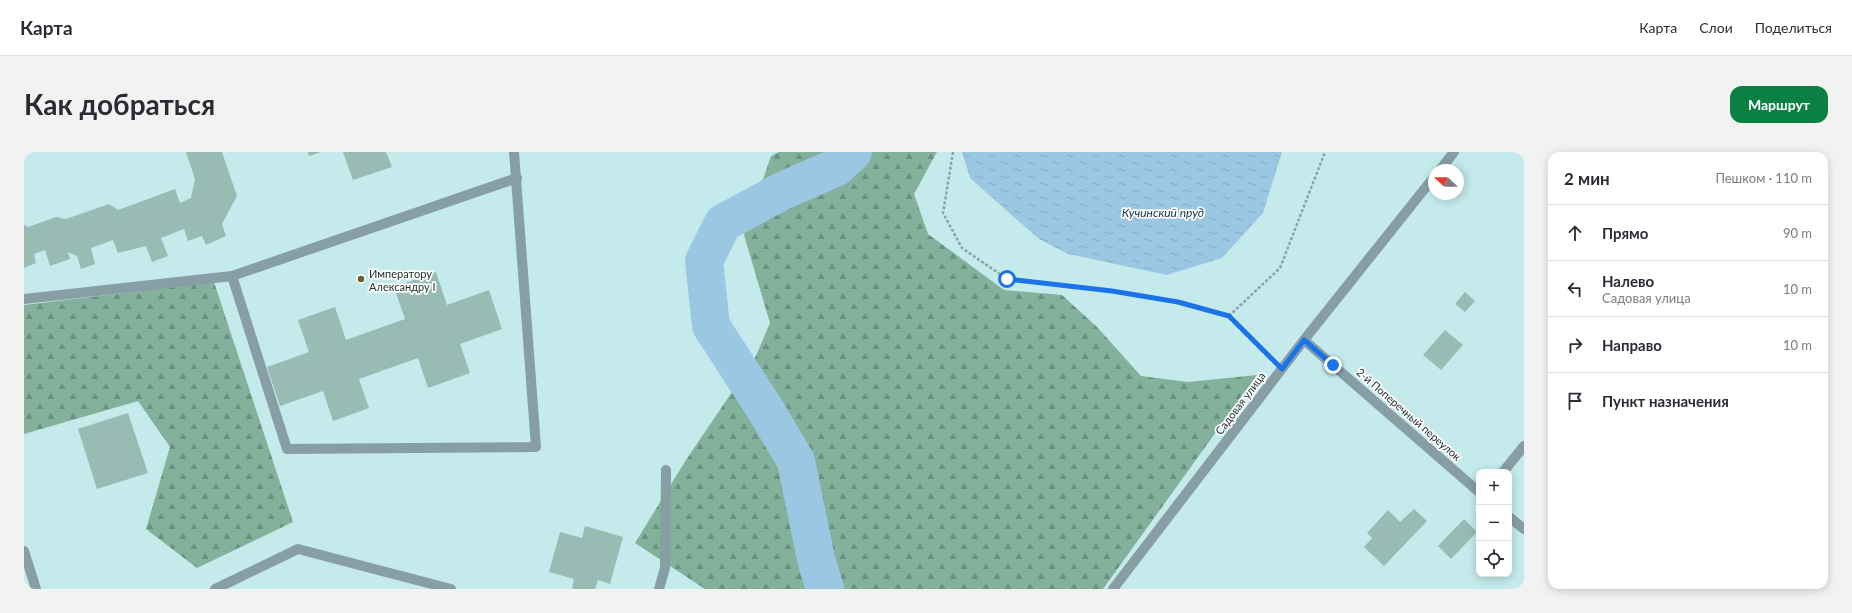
<!DOCTYPE html>
<html lang="ru">
<meta charset="utf-8">
<style>
:root{--surface:#fff;--page:#f2f2f3;--text:#2b2b33;--muted:#7c7c81;--line:#e1e1e2;--accent:#0b8043}
body{margin:0;font-family:Lato,sans-serif;background:var(--page);color:var(--text)}
.controls{position:absolute;right:12px;bottom:12px;display:grid;overflow:hidden;border-radius:8px;box-shadow:0 2px 10px #0003}
.controls button{width:36px;height:36px;display:grid;place-items:center;padding:0;border:0;border-bottom:1px solid var(--line);background:var(--surface);color:var(--text);font:20px sans-serif}
.compass{position:absolute;left:1404px;top:12px;width:36px;height:36px;border-radius:50%;background:var(--surface);box-shadow:0 2px 10px #0003;rotate:292deg}
.stop{position:absolute;width:12px;height:12px;margin:-9px;border:3px solid #1a73e8;border-radius:50%;background:#fff}
.stop.end{background:#1a73e8;border-color:#fff;box-shadow:0 1px 4px #0008}
.list{margin:0;padding:0;list-style:none}
h2{display:flex;justify-content:space-between;align-items:center;height:52px;margin:0;padding:0 16px;font-size:17px}
h2 small{font-size:13px;font-weight:400;color:var(--muted)}
.list li{display:grid;grid-template-columns:26px 1fr auto;gap:12px;align-items:center;box-sizing:border-box;height:56px;padding:0 16px;border-top:1px solid var(--line)}
.list b{display:block;font-size:15px;white-space:nowrap}
.list p{margin:0;font-size:13px;white-space:nowrap;color:var(--muted)}
.list em{font-size:13px;font-style:normal;color:var(--muted)}
.icon{flex:none;width:22px;height:22px;fill:none;stroke:currentColor;stroke-width:2;stroke-linecap:round;stroke-linejoin:round}
.map{position:relative;flex:none;width:1500px;height:437px;overflow:hidden;border-radius:12px}
header{display:flex;align-items:center;gap:24px;box-sizing:border-box;height:56px;padding:0 20px;background:var(--surface);border-bottom:1px solid var(--line)}
header strong{font-size:19px}
nav{display:flex;gap:22px;margin-inline-start:auto;font-size:14px}
.intro{display:flex;align-items:center;justify-content:space-between;box-sizing:border-box;height:96px;padding:0 24px}
h1{margin:0;font-size:28px}
.button{padding:10px 18px;border-radius:12px;background:var(--accent);color:#fff;font-size:14px;font-weight:700}
main{display:flex;gap:24px;padding:0 24px}
aside{flex:1;background:var(--surface);border-radius:12px;box-shadow:0 2px 10px #0003}
.map>svg:first-child{display:block}
</style>
<header>
<strong>Карта</strong>
<nav><a>Карта</a><a>Слои</a><a>Поделиться</a></nav>
</header>
<div class="intro"><h1>Как добраться</h1><a class="button">Маршрут</a></div>
<main>
<div class="map">
<svg width="1500" height="437" viewBox="0 0 1500 437">
<defs>
<pattern id="forest-firs" width="22" height="20" patternUnits="userSpaceOnUse"><rect width="22" height="20" fill="#83b19b"/><path d="M5 1l3.5 6h-7zM16 11l3.5 6h-7z" fill="#6b907f"/></pattern>
<pattern id="water-ripples" width="26" height="14" patternUnits="userSpaceOnUse"><rect width="26" height="14" fill="#9cc7e2"/><path d="M2 4q2-2 4 0t4 0M15 11q2-2 4 0t4 0" fill="none" stroke="#86abc2"/></pattern>
</defs>
<rect width="100%" height="100%" fill="#c4eaeb"/>
<g fill="url(#forest-firs)">
<polygon points="755,0 913,0 890,42 904,82 980,138 1038,143 1073,175 1117,224 1164,230 1233,223 1079,437 681,437 611,391 662,308 731,206 746,171 720,83 747,4"/>
<polygon points="190,130 269,370 173,416 122,377 146,295 114,249 0,282 0,153"/>
</g>
<polygon fill="url(#water-ripples)" points="938,0 1258,0 1239,61 1198,106 1143,123 1044,102 1015,87 946,26"/>
<g fill="none" stroke-linecap="round" stroke-linejoin="round">
<polyline stroke="#9cc7e2" stroke-width="38" points="801,437 792,407 772,309 741,257 687,174 680,109 699,71 758,39 813,15 829,0"/>
</g>
<g fill="#98bbb4">
<polygon points="162,0 198,0 213,44 198,72 202,84 182,93 178,84 164,89 160,77 137,86 144,104 128,110 122,94 94,101 89,88 67,96 71,112 57,117 53,104 44,100 46,107 26,114 21,98 10,102 12,111 0,116 0,73 4,75 32,65 42,67 85,52 94,58 151,37 156,51 167,46 171,27"/>
<polygon points="284,0 297,0 285,4"/>
<polygon points="319,0 362,0 368,15 329,28"/>
<polygon points="412,120 423,153 465,138 478,177 436,192 446,221 404,236 394,206 363,217 335,227 345,256 309,269 299,239 256,254 243,215 285,200 274,168 311,155 322,188 381,167 370,135"/>
<polygon points="1441,140 1451,149 1441,160 1431,152"/>
<polygon points="1421,178 1439,193 1417,218 1399,203"/>
<polygon points="104,261 124,321 73,337 54,277"/>
<polygon points="1390,357 1403,369 1360,414 1340,395 1348,386 1343,381 1364,358 1376,370"/>
<polygon points="1440,367 1453,380 1427,407 1414,394"/>
<polygon points="561,374 599,385 586,432 574,428 571,437 550,437 548,436 550,427 525,420 536,380 558,386"/>
</g>
<g fill="none" stroke-linecap="round" stroke-linejoin="round">
<g stroke="#89a6a7" stroke-width="2.5" stroke-dasharray="3 2" stroke-linecap="butt">
<polyline points="929,0 919,61 938,96 983,127 1089,139 1154,150 1205,164 1247,206"/>
<polyline points="1205,164 1256,116 1301,0"/>
</g>
<g stroke="#889ea5" stroke-width="10">
<polyline points="208,124 263,297 512,295 490,0"/>
<polyline points="0,147 208,124 493,26"/>
<polyline points="191,437 274,397 427,437"/>
<polyline points="635,437 641,416 642,318"/>
</g>
<g stroke="#889ea5" stroke-width="10">
<polyline points="1280,188 1455,340"/>
<polyline points="1479,320 1500,294"/>
<polyline points="1485,365 1500,377"/>
<polyline points="0,399 12,437"/>
</g>
<g stroke="#889ea5" stroke-width="10">
<polyline points="1416,18 1430,0"/>
<polyline points="1089,437 1280,188 1410,25"/>
</g>
</g>
<g fill="none" stroke-linecap="round" stroke-linejoin="round">
<polyline stroke="#1a73e8" stroke-width="5" points="983,127 1088,139 1154,150 1205,164 1258,217 1280,188 1309,213"/>
</g>
<circle fill="#636330" stroke="#fff" stroke-width="1.5" cx="337" cy="127" r="4"/>
<g text-anchor="middle" dominant-baseline="central" stroke-width="3.5" stroke-linejoin="round" paint-order="stroke">
<g font-size="11" fill="#213031" stroke="#fff" text-anchor="start">
<text x="345" y="121">Императору<tspan x="345" dy="13">Александру I</tspan></text>
</g>
<g font-size="11" fill="#213031" stroke="#fff">
<text transform="translate(1216 251) rotate(-53)">Садовая улица</text>
<text transform="translate(1385 262) rotate(41)">2-й Поперечный переулок</text>
</g>
<g font-size="12" font-style="italic" fill="#103448" stroke="#fff">
<text x="1139" y="60">Кучинский пруд</text>
</g>
</g>
</svg>
<div class="controls">
<button>+</button>
<button>−</button>
<button><svg class="icon" aria-label="locate" viewBox="0 0 24 24"><circle cx="12" cy="12" r="6"/><path d="M12 2v4M12 18v4M2 12h4M18 12h4"/></svg></button>
</div>
<svg class="compass" viewBox="-18 -18 36 36"><path d="M0-13l5 13h-10z" fill="#e53935"/><path d="M0 13l5-13h-10z" fill="#7c7c81"/></svg>
<div class="stop" style="left:983px;top:127px"></div>
<div class="stop end" style="left:1309px;top:213px"></div>
</div>
<aside>
<h2>2 мин<small>Пешком · 110 m</small></h2>
<ul class="list">
<li><svg class="icon" aria-label="ahead" viewBox="0 0 24 24"><path d="M12 20V5M6 11l6-6 6 6"/></svg><div><b>Прямо</b></div><em>90 m</em></li>
<li><svg class="icon" aria-label="left" viewBox="0 0 24 24"><path d="M17 20v-9H6M10 6l-5 5 5 5"/></svg><div><b>Налево</b><p>Садовая улица</p></div><em>10 m</em></li>
<li><svg class="icon" aria-label="right" viewBox="0 0 24 24"><path d="M7 20v-9h11M14 6l5 5-5 5"/></svg><div><b>Направо</b></div><em>10 m</em></li>
<li><svg class="icon" aria-label="arrive" viewBox="0 0 24 24"><path d="M6 21V4h12l-3 4 3 4H6"/></svg><div><b>Пункт назначения</b></div></li>
</ul>
</aside>
</main>
